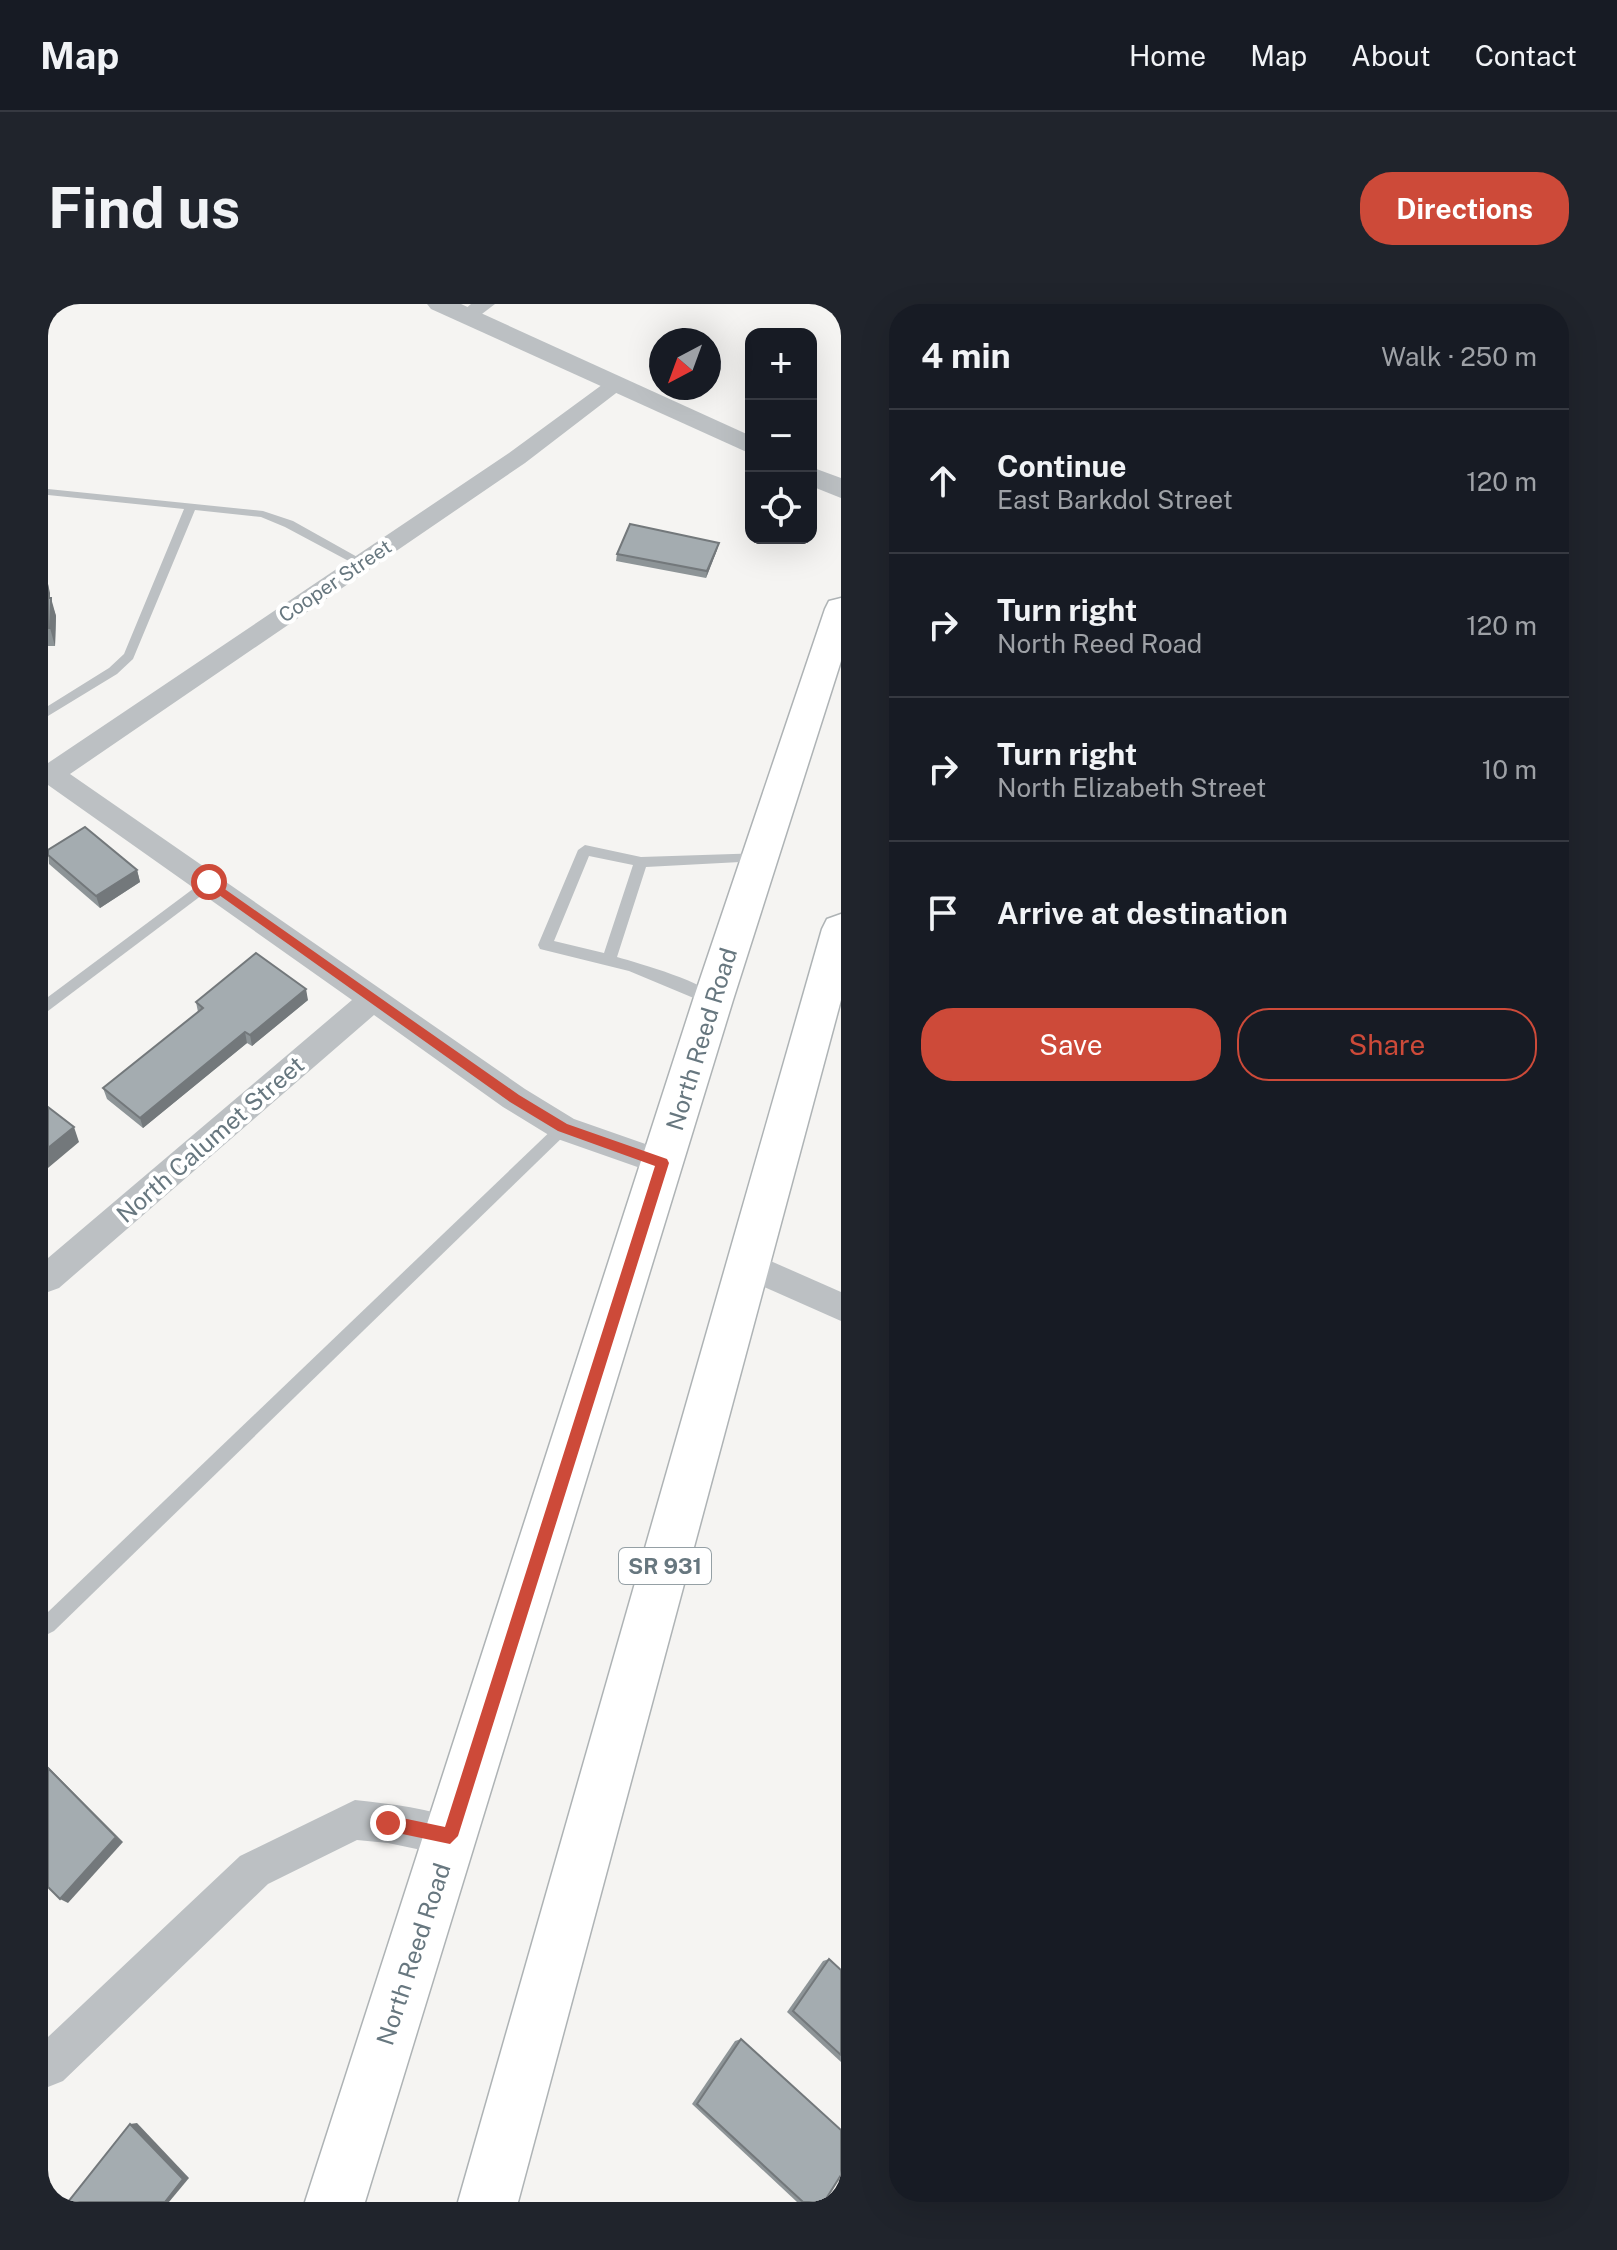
<!DOCTYPE html>
<meta charset="utf-8">
<style>
:root{--surface:#171b24;--page:#20242c;--text:#f1f3f6;--muted:#9ea1a6;--line:#363941;--accent:#cd4a39}
body{margin:0;font-family:"Public Sans",sans-serif;background:var(--page);color:var(--text)}
.controls{position:absolute;right:24px;top:24px;display:grid;overflow:hidden;border-radius:16px;box-shadow:0 8px 32px #0002}
.controls button{width:72px;height:72px;display:grid;place-items:center;padding:0;border:0;border-bottom:2px solid var(--line);background:var(--surface);color:var(--text);font:40px sans-serif}
.compass{position:absolute;left:601px;top:24px;width:72px;height:72px;border-radius:50%;background:var(--surface);box-shadow:0 8px 32px #0002;rotate:221deg}
.stop{position:absolute;width:24px;height:24px;margin:-18px;border:6px solid #cd4a39;border-radius:50%;background:#fff}
.stop.end{background:#cd4a39;border-color:#fff;box-shadow:0 2px 8px #0008}
.list{margin:0;padding:0;list-style:none}
h2{display:flex;justify-content:space-between;align-items:center;height:104px;margin:0;padding:0 32px;font-size:34px}
h2 small{font-size:26px;font-weight:400;color:var(--muted)}
.list li{display:grid;grid-template-columns:52px 1fr auto;gap:24px;align-items:center;box-sizing:border-box;height:144px;padding:0 32px;border-top:2px solid var(--line)}
.list b{display:block;font-size:30px;white-space:nowrap}
.list p{margin:0;font-size:26px;white-space:nowrap;color:var(--muted)}
.list em{font-size:26px;font-style:normal;color:var(--muted)}
.actions{display:flex;gap:16px;padding:24px 32px}
.actions a{flex:1;padding:18px 0;border:2px solid var(--accent);border-radius:32px;text-align:center;font-size:28px;color:var(--accent)}
.actions .main{background:var(--accent);color:#fff}
.icon{flex:none;width:44px;height:44px;fill:none;stroke:currentColor;stroke-width:2;stroke-linecap:round;stroke-linejoin:round}
.map{position:relative;flex:none;width:793px;height:1898px;overflow:hidden;border-radius:32px}
header{display:flex;align-items:center;gap:48px;box-sizing:border-box;height:112px;padding:0 40px;background:var(--surface);border-bottom:2px solid var(--line)}
header strong{font-size:38px}
nav{display:flex;gap:44px;margin-inline-start:auto;font-size:28px}
.intro{display:flex;align-items:center;justify-content:space-between;box-sizing:border-box;height:192px;padding:0 48px}
h1{margin:0;font-size:56px}
.button{padding:20px 36px;border-radius:32px;background:var(--accent);color:#fff;font-size:28px;font-weight:700}
main{display:flex;gap:48px;padding:0 48px}
aside{flex:1;background:var(--surface);border-radius:32px;box-shadow:0 8px 32px #0002}
.map>svg:first-child{display:block}
</style>
<header>
<strong>Map</strong>
<nav><a>Home</a><a>Map</a><a>About</a><a>Contact</a></nav>
</header>
<div class="intro"><h1>Find us</h1><a class="button">Directions</a></div>
<main>
<div class="map">
<svg width="793" height="1898" viewBox="0 0 793 1898">
<rect width="100%" height="100%" fill="#f5f4f2"/>
<g fill="none" stroke-linecap="round" stroke-linejoin="round">
<defs>
<g id="primary">
<polygon points="793,294 793,357 685,696 317,1898 257,1898 645,696 777,305 781,297"/>
<polygon points="793,610 793,696 470,1898 410,1898 774,625 779,615"/>
</g>
</defs>
<use href="#primary" stroke="#aeb3b5" stroke-width="3"/>
<g fill="#bcc0c3" fill-rule="evenodd">
<polygon points="0,185 215,207 245,217 320,259 318,262 310,262 237,223 213,213 147,206 85,355 69,370 0,412 0,402 61,364 76,350 136,205 0,191"/>
<path d="M537 541 593 553 716 549 718 552 711 557 598 563 569 653C593 660 658 678 672 696L670 700H660L581 667 492 645 490 641 530 546ZM541 552 585 561 556 649 506 637Z"/>
<polygon points="161,573 168,578 166,582 0,707 0,693"/>
<polygon points="515,818 520,820 523,824 520,828 6,1327 0,1330 0,1308 510,820"/>
</g>
<g fill="#bcc0c3" fill-rule="evenodd">
<polygon points="423,0 447,0 426,16 412,16 409,12"/>
<polygon points="569,73 576,75 580,79 576,83 477,159 22,470 477,785 526,815 626,850 630,859 626,868 615,872 504,833 455,803 326,711 11,984 0,988 0,954 304,696 0,481 0,459 461,149 562,75"/>
<polygon points="700,947 793,988 793,1017 689,971 684,961 689,951"/>
<path d="M307 1496C343 1500 382 1504 416 1518L422 1532 416 1546 402 1552 340 1539 309 1536 220 1580 15 1777 0 1783V1733L192 1552Z"/>
</g>
<g fill="#bcc0c3" fill-rule="evenodd">
<polygon points="379,0 413,0 703,132 703,150 383,5"/>
<polygon points="763,163 793,174 793,194 763,182"/>
</g>
<use href="#primary" fill="#fff" fill-rule="evenodd"/>
</g>
<g fill="#8d9497">
<polygon points="669,246 658,274 568,257 569,250"/>
<polygon points="0,280 2,294 8,312 7,342 0,342"/>
<polygon points="0,546 89,566 92,578 52,604 1,560"/>
<polygon points="260,696 204,742 199,739 95,824 59,795 55,784 150,708 148,698"/>
<polygon points="781,1655 793,1666 793,1758 739,1708 775,1657"/>
<polygon points="693,1735 776,1898 749,1898 644,1800 687,1737"/>
</g>
<g fill="#73787b">
<polygon points="671,239 669,246 658,274 659,267"/>
<polygon points="0,280 2,289 1,312 0,307"/>
<polygon points="3,294 8,312 7,342 2,324"/>
<polygon points="89,566 92,578 52,604 48,592"/>
<polygon points="258,685 260,696 204,742 202,731"/>
<polygon points="197,728 199,739 95,824 92,814"/>
<polygon points="26,823 31,838 0,864 0,844"/>
<polygon points="0,1463 75,1538 20,1599 12,1595"/>
<polygon points="89,1819 141,1874 121,1898 117,1898 82,1820"/>
</g>
<g fill="#a4acb0" stroke="#73787b" stroke-width="2">
<polygon points="582,220 671,239 659,267 569,250"/>
<polygon points="0,294 3,294 2,324 0,324"/>
<polygon points="37,523 89,566 48,592 0,551 0,546"/>
<polygon points="208,649 258,685 202,731 197,728 92,814 55,784 155,704 148,698"/>
<polygon points="0,803 26,823 0,844"/>
<polygon points="0,1464 68,1533 12,1595 0,1583"/>
<polygon points="781,1655 793,1666 793,1751 745,1707"/>
<polygon points="693,1735 793,1826 793,1871 776,1898 755,1898 649,1800"/>
<polygon points="82,1820 135,1875 117,1898 20,1898"/>
</g>
<polygon fill="#cd4a39" points="161,574 471,791 519,820 619,855 621,859 410,1532 402,1540 340,1527 332,1519 340,1511 397,1523 607,862 510,827 462,798 157,581 157,575"/>
<g text-anchor="middle" dominant-baseline="central" stroke-width="8" stroke-linejoin="round" paint-order="stroke">
<g font-size="20" fill="#67777f" stroke="#fff">
<text transform="translate(287 277) rotate(-34)">Cooper Street</text>
</g>
<rect fill="#fff" stroke="#95a0a5" stroke-width="2" x="571" y="1244" width="92" height="36" rx="6"/>
<g font-size="22" font-weight="bold" fill="#67777f">
<text x="617" y="1262">SR 931</text>
</g>
<g font-size="24" fill="#67777f" stroke="#fff">
<text transform="translate(653 735) rotate(-73)">North Reed Road</text>
<text transform="translate(162 835) rotate(-41)">North Calumet Street</text>
<text transform="translate(365 1650) rotate(-72)">North Reed Road</text>
</g>
</g>
</svg>
<div class="controls">
<button>+</button>
<button>−</button>
<button><svg class="icon" aria-label="locate" viewBox="0 0 24 24"><circle cx="12" cy="12" r="6"/><path d="M12 2v4M12 18v4M2 12h4M18 12h4"/></svg></button>
</div>
<svg class="compass" viewBox="-18 -18 36 36"><path d="M0-13l5 13h-10z" fill="#e53935"/><path d="M0 13l5-13h-10z" fill="#9ea1a6"/></svg>
<div class="stop" style="left:161px;top:578px"></div>
<div class="stop end" style="left:340px;top:1519px"></div>
</div>
<aside>
<h2>4 min<small>Walk · 250 m</small></h2>
<ul class="list">
<li><svg class="icon" aria-label="ahead" viewBox="0 0 24 24"><path d="M12 20V5M6 11l6-6 6 6"/></svg><div><b>Continue</b><p>East Barkdol Street</p></div><em>120 m</em></li>
<li><svg class="icon" aria-label="right" viewBox="0 0 24 24"><path d="M7 20v-9h11M14 6l5 5-5 5"/></svg><div><b>Turn right</b><p>North Reed Road</p></div><em>120 m</em></li>
<li><svg class="icon" aria-label="right" viewBox="0 0 24 24"><path d="M7 20v-9h11M14 6l5 5-5 5"/></svg><div><b>Turn right</b><p>North Elizabeth Street</p></div><em>10 m</em></li>
<li><svg class="icon" aria-label="arrive" viewBox="0 0 24 24"><path d="M6 21V4h12l-3 4 3 4H6"/></svg><div><b>Arrive at destination</b></div></li>
</ul>
<div class="actions"><a class="main">Save</a><a>Share</a></div>
</aside>
</main>
